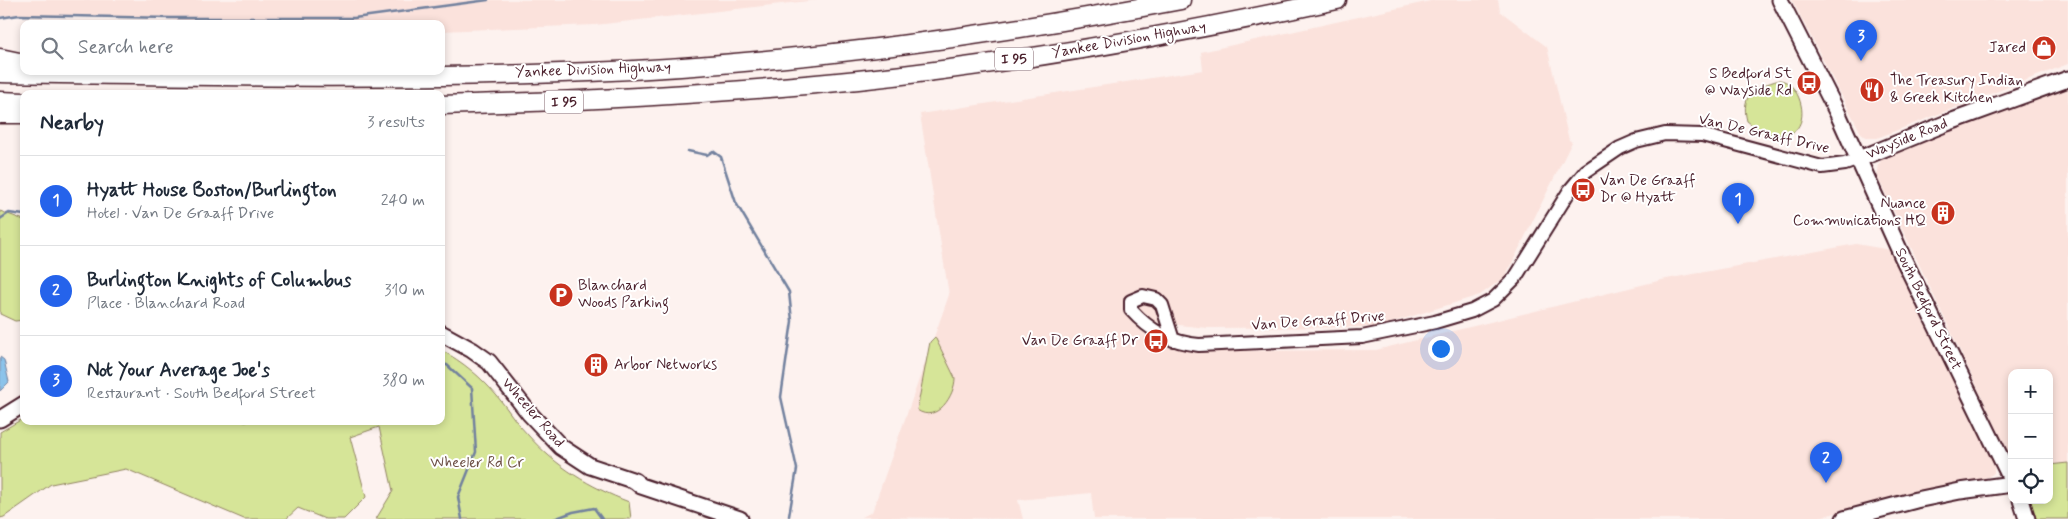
<!DOCTYPE html>
<meta charset="utf-8">
<style>
:root{--surface:#fff;--page:#f6f6f7;--text:#1f2937;--muted:#747a83;--line:#e0e1e3;--accent:#2563eb}
body{margin:0;font-family:Mynerve,sans-serif;background:var(--page);color:var(--text)}
.controls{position:absolute;right:15px;bottom:15px;display:grid;overflow:hidden;border-radius:10px;box-shadow:0 2px 8px #0003}
.controls button{width:45px;height:45px;display:grid;place-items:center;padding:0;border:0;border-bottom:1px solid var(--line);background:var(--surface);color:var(--text);font:25px sans-serif}
.you{position:absolute;left:1440px;top:348px;width:18px;height:18px;margin:-12px;border:4px solid #fff;border-radius:50%;background:#1a73e8;box-shadow:0 0 0 8px #1a73e833}
.badge{display:grid;place-items:center;width:32px;height:32px;border-radius:50%;background:var(--accent);color:#fff;font-size:16px;font-weight:700}
.pin{position:absolute;translate:-50% -41px;filter:drop-shadow(0 1px 2px #0008)}
.pin::after{content:'';position:absolute;top:26px;width:18px;height:15px;background:inherit;clip-path:polygon(0 0,100% 0,50% 100%)}
.list{margin:0;padding:0;list-style:none}
h2{display:flex;justify-content:space-between;align-items:center;height:65px;margin:0;padding:0 20px;font-size:21px}
h2 small{font-size:16px;font-weight:400;color:var(--muted)}
.list li{display:grid;grid-template-columns:32px 1fr auto;gap:15px;align-items:center;box-sizing:border-box;height:90px;padding:0 20px;border-top:1px solid var(--line)}
.list b{display:block;font-size:19px;white-space:nowrap}
.list p{margin:0;font-size:16px;white-space:nowrap;color:var(--muted)}
.list em{font-size:16px;font-style:normal;color:var(--muted)}
.icon{flex:none;width:28px;height:28px;fill:none;stroke:currentColor;stroke-width:2;stroke-linecap:round;stroke-linejoin:round}
.map{position:relative;flex:none;width:2068px;height:519px;overflow:hidden}
.search{position:absolute;background:var(--surface);box-shadow:0 2px 8px #0003;left:20px;top:20px;width:425px;height:55px;display:flex;align-items:center;gap:12px;box-sizing:border-box;padding:0 18px;border-radius:10px;color:var(--muted);font-size:19px}
.panel{position:absolute;background:var(--surface);box-shadow:0 2px 8px #0003;left:20px;top:90px;width:425px;height:335px;border-radius:10px}
.map>svg:first-child{display:block}
</style>
<div class="map">
<svg width="2068" height="519" viewBox="0 0 2068 519">
<rect width="100%" height="100%" fill="#fdf2ef"/>
<filter id="ink" filterUnits="userSpaceOnUse"><feTurbulence type="fractalNoise" baseFrequency=".02" numOctaves="2"/><feDisplacementMap in="SourceGraphic" scale="10" xChannelSelector="R" yChannelSelector="G"/><feConvolveMatrix kernelMatrix="1 2 1 2 8 2 1 2 1" color-interpolation-filters="sRGB"/></filter>
<g filter="url(#ink)">
<g fill="#fbe2dc">
<polygon points="0,0 817,0 595,25 441,31 441,24 217,24 155,18 0,16"/>
<polygon points="1435,0 1498,0 1500,11 1547,47 1569,140 1572,142 1505,277 1480,295 1377,327 1207,328 1150,322 1137,306 1125,307 1140,328 1161,343 1177,348 1205,351 1376,350 1666,279 1856,244 1891,250 1994,460 1994,473 1988,477 1811,519 1094,519 1091,493 1018,500 1023,519 862,517 872,512 949,295 920,114 1203,70 1201,52"/>
<polygon points="1792,0 2068,0 2068,64 1877,138 1869,138 1862,135"/>
<polygon points="2068,87 2068,463 2049,465 2049,373 2012,373 2012,460 1878,178 1877,171 1878,165 1884,156"/>
</g>
<g fill="#d6e598" stroke="#908262">
<path d="M1779 80C1802 81 1815 134 1782 135 1768 135 1758 130 1747 121 1740 93 1756 87 1779 80Z"/>
<polygon points="0,211 24,220 24,320 15,321 0,314"/>
<path d="M935 337 955 378C955 395 937 424 917 410L930 342Z"/>
<path d="M441 350C463 362 481 377 497 396 508 409 516 423 528 435 556 467 590 487 629 502L631 519H376L393 491 379 427 350 437 366 497 344 519H325L298 508 286 519H244L126 469 51 484 4 517 0 518V432L24 418V421H441Z"/>
<polygon points="2068,463 2068,519 2036,519 2030,500 2049,500 2049,465"/>
</g>
<polygon fill="#8cc3ea" stroke="#72819e" points="0,357 4,360 9,382 0,391"/>
<g fill="none" stroke-linecap="round" stroke-linejoin="round">
<g stroke="#72819e" stroke-width="2.5">
<polyline points="0,18 19,15 170,18 354,18 488,0"/>
<polyline points="688,151 707,155 713,151 721,157 736,203 789,292 792,321 781,397 797,469 789,516"/>
<polyline points="0,219 9,213 24,215"/>
<polyline points="441,364 447,365 472,388 476,452 458,497 462,519"/>
<polyline points="554,519 573,512 594,508 602,519"/>
</g>
<defs>
<path id="minor" d="M1173 340 1162 305 1156 299 1143 296 1131 301V310C1150 331 1170 342 1199 345L1362 337 1435 322 1472 311 1493 300 1515 278 1570 190 1586 171 1620 148 1636 141 1665 134 1702 135 1822 167 1845 164 1859 159"/>
<g id="major">
<polyline points="1780,0 1838,114 1902,256 2012,481"/>
<polyline points="1859,159 1947,123 2068,79"/>
<polyline points="441,333 472,350 489,362 529,413 561,447 590,466 635,481 641,486 740,519"/>
<polyline points="0,419 24,404"/>
<polyline points="2021,500 2027,519"/>
<polyline points="1844,519 1916,500 1960,491 2012,484"/>
</g>
<g id="highway">
<polyline points="0,58 24,63"/>
<path d="M0 73C196 76 393 80 590 72 787 64 987 37 1181 0"/>
<polyline points="0,101 24,102"/>
<path d="M441 105C580 101 720 94 858 80 1019 63 1179 34 1337 0"/>
<polyline points="0,114 24,114"/>
</g>
</defs>
<use href="#minor" stroke="#4a1f2b" stroke-width="16"/>
<use href="#major" stroke="#4a1f2b" stroke-width="19"/>
<use href="#highway" stroke="#4a1f2b" stroke-width="21"/>
<use href="#minor" stroke="#fff" stroke-width="12"/>
<use href="#major" stroke="#fff" stroke-width="15"/>
<use href="#highway" stroke="#fff" stroke-width="18"/>
</g>
</g>
<defs>
<symbol id="shop-disc" viewBox="-11 -11 22 22"><circle r="9.5" fill="#c8321e" stroke="#fff"/><path d="M-5-2.5h2.3a2.7 3.5 0 0 1 5.4 0H5L5.5 6h-11ZM-1.5-2.5h3a1.5 2.3 0 0 0-3 0Z" fill="#fff"/></symbol>
<symbol id="bus-disc" viewBox="-11 -11 22 22"><circle r="9.5" fill="#c8321e" stroke="#fff"/><path d="M-5-6H5V4H4V6H2V4H-2V6H-4V4H-5ZM-3.5-4V0h7V-4ZM-3.5 1.2v1.5H-2V1.2ZM2 1.2v1.5H3.5V1.2Z" fill="#fff"/></symbol>
<symbol id="restaurant-disc" viewBox="-11 -11 22 22"><circle r="9.5" fill="#c8321e" stroke="#fff"/><path d="M-5-6h1v4h1v-4h1v4h1v-4h1v5L-1.5 .5V6h-2V.5L-5-1ZM5-6V6H3V1.5H1.5Q1.5-4 5-6Z" fill="#fff"/></symbol>
<symbol id="building-disc" viewBox="-11 -11 22 22"><circle r="9.5" fill="#c8321e" stroke="#fff"/><path d="M-4-6H4V6H1V3H-1V6H-4ZM-2.5-4.3h1.7v1.8h-1.7ZM.8-4.3h1.7v1.8H.8ZM-2.5-1h1.7V.8h-1.7ZM.8-1h1.7V.8H.8Z" fill="#fff"/></symbol>
<symbol id="parking-disc" viewBox="-11 -11 22 22"><circle r="9.5" fill="#c8321e" stroke="#fff"/><path d="M-3.5-5.5H1a3.5 3.5 0 0 1 0 7H-1V5.5H-3.5ZM-1-3.4V-.6H.8a1.4 1.4 0 0 0 0-2.8Z" fill="#fff"/></symbol>
</defs>
<g fill-rule="evenodd">
<use href="#shop-disc" x="2030" y="34" width="28" height="28"/>
<use href="#bus-disc" x="1795" y="69" width="28" height="28"/>
<use href="#restaurant-disc" x="1858" y="76" width="28" height="28"/>
<use href="#bus-disc" x="1569" y="176" width="28" height="28"/>
<use href="#building-disc" x="1929" y="199" width="28" height="28"/>
<use href="#parking-disc" x="547" y="281" width="28" height="28"/>
<use href="#bus-disc" x="1142" y="327" width="28" height="28"/>
<use href="#building-disc" x="582" y="351" width="28" height="28"/>
</g>
<g text-anchor="middle" dominant-baseline="central" stroke-width="4" stroke-linejoin="round" paint-order="stroke">
<g fill="#fff" stroke="#80626b" stroke-width="1">
<rect x="995" y="47.5" width="38" height="23" rx="4"/>
<rect x="545" y="90.5" width="38" height="23" rx="4"/>
</g>
<g font-size="14" font-weight="bold" fill="#4a1f2b">
<text x="1014" y="59">I 95</text>
<text x="564" y="102">I 95</text>
</g>
<g font-size="15" fill="#4a1f2b" stroke="#fff">
<text transform="translate(1129 40) rotate(-10)">Yankee Division Highway</text>
<text transform="translate(593 70) rotate(-2)">Yankee Division Highway</text>
<text transform="translate(1764 134) rotate(13)">Van De Graaff Drive</text>
<text transform="translate(1907 139) rotate(-22)">Wayside Road</text>
<text transform="translate(1928 309) rotate(64)">South Bedford Street</text>
<text transform="translate(1318 321) rotate(-4)">Van De Graaff Drive</text>
<text transform="translate(533 413) rotate(49)">Wheeler Road</text>
</g>
<g font-size="15" fill="#4a1f2b" stroke="#fff" text-anchor="end">
<text x="2026" y="48">Jared</text>
<text x="1792" y="74">S Bedford St<tspan x="1792" dy="17">@ Wayside Rd</tspan></text>
<text x="1890" y="81" text-anchor="start">The Treasury Indian<tspan x="1890" dy="17">&amp; Greek Kitchen</tspan></text>
<text x="1600" y="181" text-anchor="start">Van De Graaff<tspan x="1600" dy="17">Dr @ Hyatt</tspan></text>
<text x="1926" y="204">Nuance<tspan x="1926" dy="17">Communications HQ</tspan></text>
<text x="578" y="286" text-anchor="start">Blanchard<tspan x="578" dy="17">Woods Parking</tspan></text>
<text x="1138" y="341">Van De Graaff Dr</text>
<text x="614" y="365" text-anchor="start">Arbor Networks</text>
</g>
<g font-size="15" fill="#6d5046" stroke="#fff">
<text x="477" y="463">Wheeler Rd Cr</text>
</g>
</g>
</svg>
<div class="controls">
<button>+</button>
<button>−</button>
<button><svg class="icon" aria-label="locate" viewBox="0 0 24 24"><circle cx="12" cy="12" r="6"/><path d="M12 2v4M12 18v4M2 12h4M18 12h4"/></svg></button>
</div>
<div class="you"></div>
<div class="pin badge" style="left:1738px;top:224px">1</div>
<div class="pin badge" style="left:1826px;top:483px">2</div>
<div class="pin badge" style="left:1861px;top:61px">3</div>
<div class="search"><svg class="icon" aria-label="search" viewBox="0 0 24 24"><circle cx="10" cy="10" r="6"/><path d="M15 15l6 6"/></svg>Search here</div>
<section class="panel">
<h2>Nearby<small>3 results</small></h2>
<ul class="list">
<li><span class="badge">1</span><div><b>Hyatt House Boston/Burlington</b><p>Hotel · Van De Graaff Drive</p></div><em>240 m</em></li>
<li><span class="badge">2</span><div><b>Burlington Knights of Columbus</b><p>Place · Blanchard Road</p></div><em>310 m</em></li>
<li><span class="badge">3</span><div><b>Not Your Average Joe's</b><p>Restaurant · South Bedford Street</p></div><em>380 m</em></li>
</ul>
</section>
</div>
